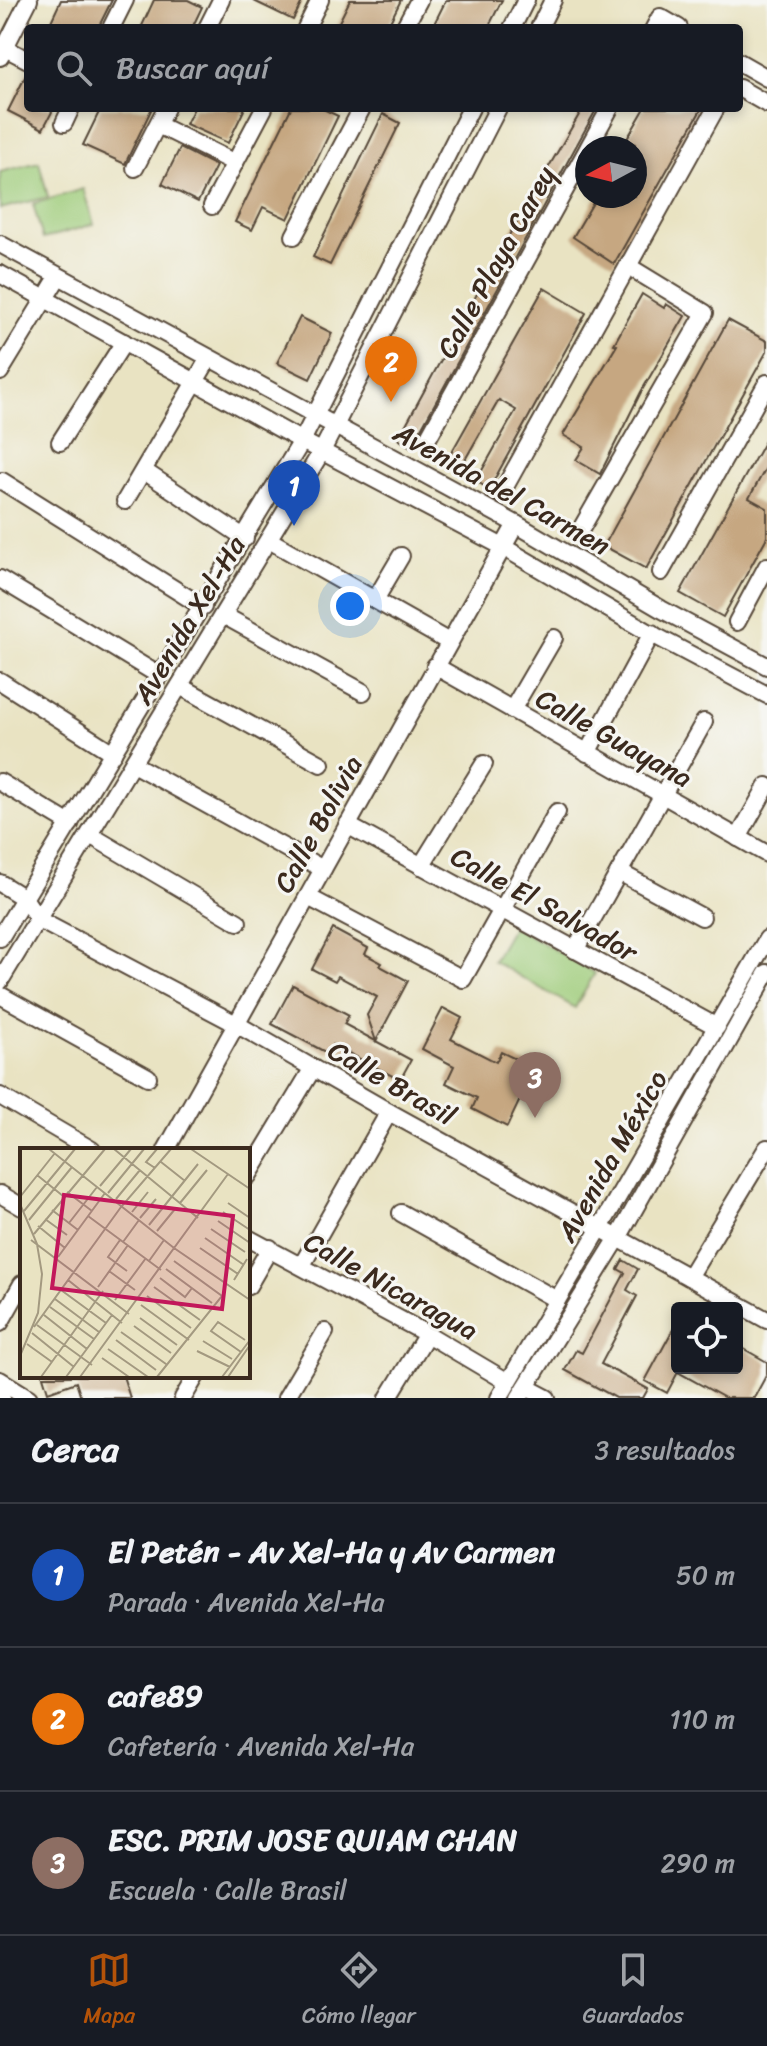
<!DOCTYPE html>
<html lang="es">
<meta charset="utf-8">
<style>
:root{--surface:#171b24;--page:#20242c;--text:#f1f3f6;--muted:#9ea1a6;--line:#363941;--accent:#b45309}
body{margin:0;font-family:Sriracha,sans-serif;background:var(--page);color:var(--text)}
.controls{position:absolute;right:24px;bottom:24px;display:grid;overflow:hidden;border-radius:8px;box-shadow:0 4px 12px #0003}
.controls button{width:72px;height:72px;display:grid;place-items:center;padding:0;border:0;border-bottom:2px solid var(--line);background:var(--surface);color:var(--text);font:40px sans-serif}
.compass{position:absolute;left:575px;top:136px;width:72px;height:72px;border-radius:50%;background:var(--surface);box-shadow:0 4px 12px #0003;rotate:263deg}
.you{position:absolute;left:350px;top:606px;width:28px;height:28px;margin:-20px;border:6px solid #fff;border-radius:50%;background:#1a73e8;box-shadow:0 0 0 12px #1a73e833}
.badge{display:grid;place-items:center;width:52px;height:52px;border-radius:50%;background:var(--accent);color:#fff;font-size:26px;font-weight:700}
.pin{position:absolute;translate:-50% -66px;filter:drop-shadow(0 2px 4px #0008)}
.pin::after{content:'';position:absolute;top:42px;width:28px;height:24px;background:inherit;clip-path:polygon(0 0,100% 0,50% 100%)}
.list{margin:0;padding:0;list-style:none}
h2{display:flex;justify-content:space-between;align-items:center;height:104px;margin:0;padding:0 32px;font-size:34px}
h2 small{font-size:26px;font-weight:400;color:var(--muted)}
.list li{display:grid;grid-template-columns:52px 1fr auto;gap:24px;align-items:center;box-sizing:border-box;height:144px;padding:0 32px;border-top:2px solid var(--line)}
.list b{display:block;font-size:30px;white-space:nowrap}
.list p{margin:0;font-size:26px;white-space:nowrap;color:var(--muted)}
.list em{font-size:26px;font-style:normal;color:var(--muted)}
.icon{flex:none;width:44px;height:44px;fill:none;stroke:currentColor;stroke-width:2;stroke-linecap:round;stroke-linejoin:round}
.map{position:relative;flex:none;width:767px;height:1398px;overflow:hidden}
.search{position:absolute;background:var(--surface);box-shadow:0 4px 12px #0003;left:24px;right:24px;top:24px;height:88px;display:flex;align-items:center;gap:20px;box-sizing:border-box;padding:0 28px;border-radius:8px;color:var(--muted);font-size:30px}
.sheet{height:536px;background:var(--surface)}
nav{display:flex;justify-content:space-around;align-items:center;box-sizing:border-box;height:112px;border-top:2px solid var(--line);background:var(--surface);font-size:22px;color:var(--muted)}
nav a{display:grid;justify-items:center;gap:4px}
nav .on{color:var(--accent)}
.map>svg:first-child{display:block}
</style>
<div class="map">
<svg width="767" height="1398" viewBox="0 0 767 1398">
<rect width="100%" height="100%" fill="#f6f6f2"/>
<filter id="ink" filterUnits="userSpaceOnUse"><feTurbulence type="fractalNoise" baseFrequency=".0125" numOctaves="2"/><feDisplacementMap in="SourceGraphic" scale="16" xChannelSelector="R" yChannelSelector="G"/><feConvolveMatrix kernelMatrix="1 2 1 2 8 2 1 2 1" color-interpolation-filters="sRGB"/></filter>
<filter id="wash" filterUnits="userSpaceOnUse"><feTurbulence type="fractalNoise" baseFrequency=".006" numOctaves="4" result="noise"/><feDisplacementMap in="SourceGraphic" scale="32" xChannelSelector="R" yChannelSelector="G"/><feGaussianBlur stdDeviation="1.8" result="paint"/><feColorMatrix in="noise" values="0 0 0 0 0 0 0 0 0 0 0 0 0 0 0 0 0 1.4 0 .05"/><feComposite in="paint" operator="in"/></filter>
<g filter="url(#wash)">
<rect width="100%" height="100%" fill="#e9e3c2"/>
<g fill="#9fcc7a" stroke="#6d7b4c" stroke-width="2">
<polygon points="39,162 48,197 0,209 0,172"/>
<polygon points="83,189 94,224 43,239 33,204"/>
<polygon points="513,926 595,973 575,1008 493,961"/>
</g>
<g id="blocks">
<g fill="#c6a781">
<polygon points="61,0 112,0 98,28 48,28"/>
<polygon points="154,0 188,0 202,7 192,28 141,28"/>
<polygon points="252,0 303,0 293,20"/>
<polygon points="350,0 401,0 387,28 336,28"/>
<polygon points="446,0 502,0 488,28 432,28"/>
<polygon points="28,71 28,108 54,108 43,129 8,111"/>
<polygon points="101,108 152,108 125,164 83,145"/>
<polygon points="194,108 245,108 228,143 186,124"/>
<polygon points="291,108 321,108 338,116 288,219 263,207 252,230 235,222"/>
<polygon points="583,108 597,108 411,447 398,439 508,237"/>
<polygon points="645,108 702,108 614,264 573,237 597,196 635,196 635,144 627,139"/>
<polygon points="383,114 400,123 330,265 313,257"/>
<polygon points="180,148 216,166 198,202 162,184"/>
<polygon points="544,288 586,313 489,489 476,481 516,410 499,400 458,472 445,464"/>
<polygon points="642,294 664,308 666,304 685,316 641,392 600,474 576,460 584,447 563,435 617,345 614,344"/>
<polygon points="300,317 332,333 310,379 277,363"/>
<polygon points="728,320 767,341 767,351 646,569 604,546"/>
<polygon points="767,437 767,466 749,498 767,508 767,537 723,617 680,593"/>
<polygon points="333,929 368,948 365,954 382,963 380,966 408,981 376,1041 367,1015 377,997 338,976 335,981 312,969"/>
<polygon points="293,985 349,1015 344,1024 411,1060 400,1080 333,1045 329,1054 272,1024"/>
<polygon points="443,1008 462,1018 451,1039 496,1062 501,1052 535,1068 507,1127 472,1109 477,1098 446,1083 454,1066 422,1049"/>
<polygon points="623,1260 638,1269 627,1290 637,1296 601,1364 648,1389 643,1398 616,1398 565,1370 576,1350 582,1353 625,1273 618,1269"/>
<polygon points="677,1322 677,1368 737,1368 737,1345 767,1362 767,1374 754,1398 725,1398 678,1372 667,1393 645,1381"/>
<polygon points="43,1376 123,1376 130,1398 81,1398 76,1382 48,1392"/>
</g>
</g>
</g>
<g filter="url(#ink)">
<use href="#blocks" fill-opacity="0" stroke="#554637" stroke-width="2"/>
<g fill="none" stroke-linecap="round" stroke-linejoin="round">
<defs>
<g id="minor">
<polyline points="111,28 125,0"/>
<polyline points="207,28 221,0"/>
<polyline points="306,28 320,0"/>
<polyline points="404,28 419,0"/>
<polyline points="512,28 526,0"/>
<polyline points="539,28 553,0"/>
<polyline points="654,28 660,17 679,28"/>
<polyline points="5,48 28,60"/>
<polyline points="0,57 29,0"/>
<polyline points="739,62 767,78"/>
<polyline points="739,88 767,104"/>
<polyline points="64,123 71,108"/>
<polyline points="158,125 235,163"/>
<polyline points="588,148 610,108"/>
<polyline points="135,168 166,108"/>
<polyline points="212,206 264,108"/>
<polyline points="294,236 362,108"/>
<polyline points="0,244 516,524 661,609 767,666"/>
<polyline points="0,274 302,441 503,547 648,632 767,695"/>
<polyline points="0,372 58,277"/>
<polyline points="427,440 587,150"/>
<polyline points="60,442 124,342"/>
<polyline points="144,471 245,538"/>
<polyline points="2,481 203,607"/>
<polyline points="501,494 716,108"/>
<polyline points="125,501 209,358"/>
<polyline points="581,529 705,313 628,266"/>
<polyline points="269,540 449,642"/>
<polyline points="661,572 767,383"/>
<polyline points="0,579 160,676"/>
<polyline points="375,600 401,556"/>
<polyline points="223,615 363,692"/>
<polyline points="737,622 767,566"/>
<polyline points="435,666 767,854"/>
<polyline points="0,681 113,753"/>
<polyline points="180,686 321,764"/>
<polyline points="512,710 554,638"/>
<polyline points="587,753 652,633"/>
<polyline points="133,764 323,869"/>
<polyline points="0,782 70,824"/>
<polyline points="347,825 717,1027"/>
<polyline points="90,835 238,922"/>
<polyline points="738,838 767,786"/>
<polyline points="421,866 484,764"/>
<polyline points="619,872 702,917"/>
<polyline points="0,883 24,898 39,920 238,1025 389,1112 767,1320"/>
<polyline points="308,897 463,979 557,812"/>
<polyline points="0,938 302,441 471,108"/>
<polyline points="575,950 704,722"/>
<polyline points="0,981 322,451 498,108"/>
<polyline points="0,995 148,1077"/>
<polyline points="0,1096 92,1150"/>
<polyline points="166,1150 516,524"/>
<polyline points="248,1176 313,1068"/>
<polyline points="0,1194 22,1207"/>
<polyline points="401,1213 557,1300"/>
<polyline points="248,1238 427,1334 508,1382"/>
<polyline points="302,1265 389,1112"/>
<polyline points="689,1277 767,1148"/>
<polyline points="248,1286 270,1248"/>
<polyline points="0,1323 22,1284"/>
<polyline points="0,1380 29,1398"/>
<polyline points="526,1387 547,1398"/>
<polyline points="0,1396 2,1398"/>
<polyline points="183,1398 196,1376"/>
<polyline points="286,1398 325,1332"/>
<polyline points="388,1398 427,1334"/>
<polyline points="499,1398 600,1228 767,939"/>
<polyline points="519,1398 618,1238 767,973"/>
</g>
</defs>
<use href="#minor" stroke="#554637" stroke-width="20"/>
<use href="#minor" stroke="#fff" stroke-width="16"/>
</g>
</g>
<g text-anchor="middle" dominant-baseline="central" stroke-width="6" stroke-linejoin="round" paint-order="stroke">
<g font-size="28" fill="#3b2a1e" stroke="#f6f6f2">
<text transform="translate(496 262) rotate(-61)">Calle Playa Carey</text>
<text transform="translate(502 489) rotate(29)">Avenida del Carmen</text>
<text transform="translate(189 620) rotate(-59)">Avenida Xel-Ha</text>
<text transform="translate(614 738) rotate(29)">Calle Guayana</text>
<text transform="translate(318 824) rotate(-61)">Calle Bolivia</text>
<text transform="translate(544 904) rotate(29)">Calle El Salvador</text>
<text transform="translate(392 1083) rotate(30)">Calle Brasil</text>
<text transform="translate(612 1156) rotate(-60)">Avenida México</text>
<text transform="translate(391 1286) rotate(29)">Calle Nicaragua</text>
</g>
</g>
<g transform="translate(20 1148)">
<rect width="230" height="230" fill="#e9e3c2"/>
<path fill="none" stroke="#a39980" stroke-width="2" d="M29 1 154 100 230 152M94 1 178 70M171 1 230 41M141 14 165 33M135 20 126 14 137 1M17 27 43 48M80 38 111 1M47 44 72 63M88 45 124 1M0 49 35 5M96 51 120 22M160 55 187 22M208 55 230 70M0 56 17 96 22 126 18 165 0 208M32 62 58 82M4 63 55 1M112 64 128 44M203 64 230 82M68 68 141 122M120 70 136 51M25 71 47 87M9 72 52 19M198 73 230 95M49 75 77 39M129 77 178 16M18 78 45 100M191 81 225 104M137 83 155 61M14 86 85 1M185 90 224 117M11 92 109 166M100 92 88 109 107 123M103 94 119 72M180 100 218 126M38 109 85 45M129 113 144 92M146 121 192 155M89 123 115 142M140 130 165 149 172 140M48 132 102 175M214 132 227 111M78 139 108 97M134 139 180 172M41 142 86 175M127 148 171 180M35 151 79 184M95 152 126 110M121 157 169 192M30 159 74 191M24 167 67 201M120 170 157 197M17 177 72 217M114 178 151 205M14 179 101 59 151 1M101 184 146 216M12 185 54 219M96 192 136 222M183 193 212 211M7 196 32 214M88 201 128 229M177 203 210 219M221 204 191 183 198 174 225 192M82 210 109 229M21 229 83 143M46 229 92 167M60 229 208 26M137 229 202 148 154 113M202 229 230 192M208 229 230 197"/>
<path fill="#c2185b" fill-opacity="0.15" stroke="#c2185b" stroke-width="4" d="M44 47 213 68 202 161 32 140Z"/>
<rect width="230" height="230" fill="none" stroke="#3b2a1e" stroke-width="4"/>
</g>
</svg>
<div class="controls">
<button><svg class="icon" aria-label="locate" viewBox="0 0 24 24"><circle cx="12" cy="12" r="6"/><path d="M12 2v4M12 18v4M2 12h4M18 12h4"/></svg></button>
</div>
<svg class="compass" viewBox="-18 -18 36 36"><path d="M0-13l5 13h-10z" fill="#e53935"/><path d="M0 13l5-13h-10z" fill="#9ea1a6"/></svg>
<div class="you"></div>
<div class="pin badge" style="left:294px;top:526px;background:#1a4fb4">1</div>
<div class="pin badge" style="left:391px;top:402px;background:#e8710a">2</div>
<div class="pin badge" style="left:535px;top:1118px;background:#8d6e63">3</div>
<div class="search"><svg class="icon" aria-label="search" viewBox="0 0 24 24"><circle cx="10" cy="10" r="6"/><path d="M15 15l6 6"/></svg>Buscar aquí</div>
</div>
<section class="sheet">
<h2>Cerca<small>3 resultados</small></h2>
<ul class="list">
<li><span class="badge" style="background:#1a4fb4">1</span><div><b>El Petén - Av Xel-Ha y Av Carmen</b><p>Parada · Avenida Xel-Ha</p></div><em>50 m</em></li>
<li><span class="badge" style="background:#e8710a">2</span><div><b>cafe89</b><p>Cafetería · Avenida Xel-Ha</p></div><em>110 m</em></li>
<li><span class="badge" style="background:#8d6e63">3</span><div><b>ESC. PRIM JOSE QUIAM CHAN</b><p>Escuela · Calle Brasil</p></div><em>290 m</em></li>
</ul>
</section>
<nav>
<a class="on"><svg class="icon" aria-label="map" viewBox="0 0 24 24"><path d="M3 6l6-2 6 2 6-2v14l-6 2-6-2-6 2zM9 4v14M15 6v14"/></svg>Mapa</a>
<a><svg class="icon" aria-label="directions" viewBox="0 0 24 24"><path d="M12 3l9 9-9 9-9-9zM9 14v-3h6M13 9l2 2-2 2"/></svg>Cómo llegar</a>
<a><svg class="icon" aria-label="saved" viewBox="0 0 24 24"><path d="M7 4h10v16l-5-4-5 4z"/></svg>Guardados</a>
</nav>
